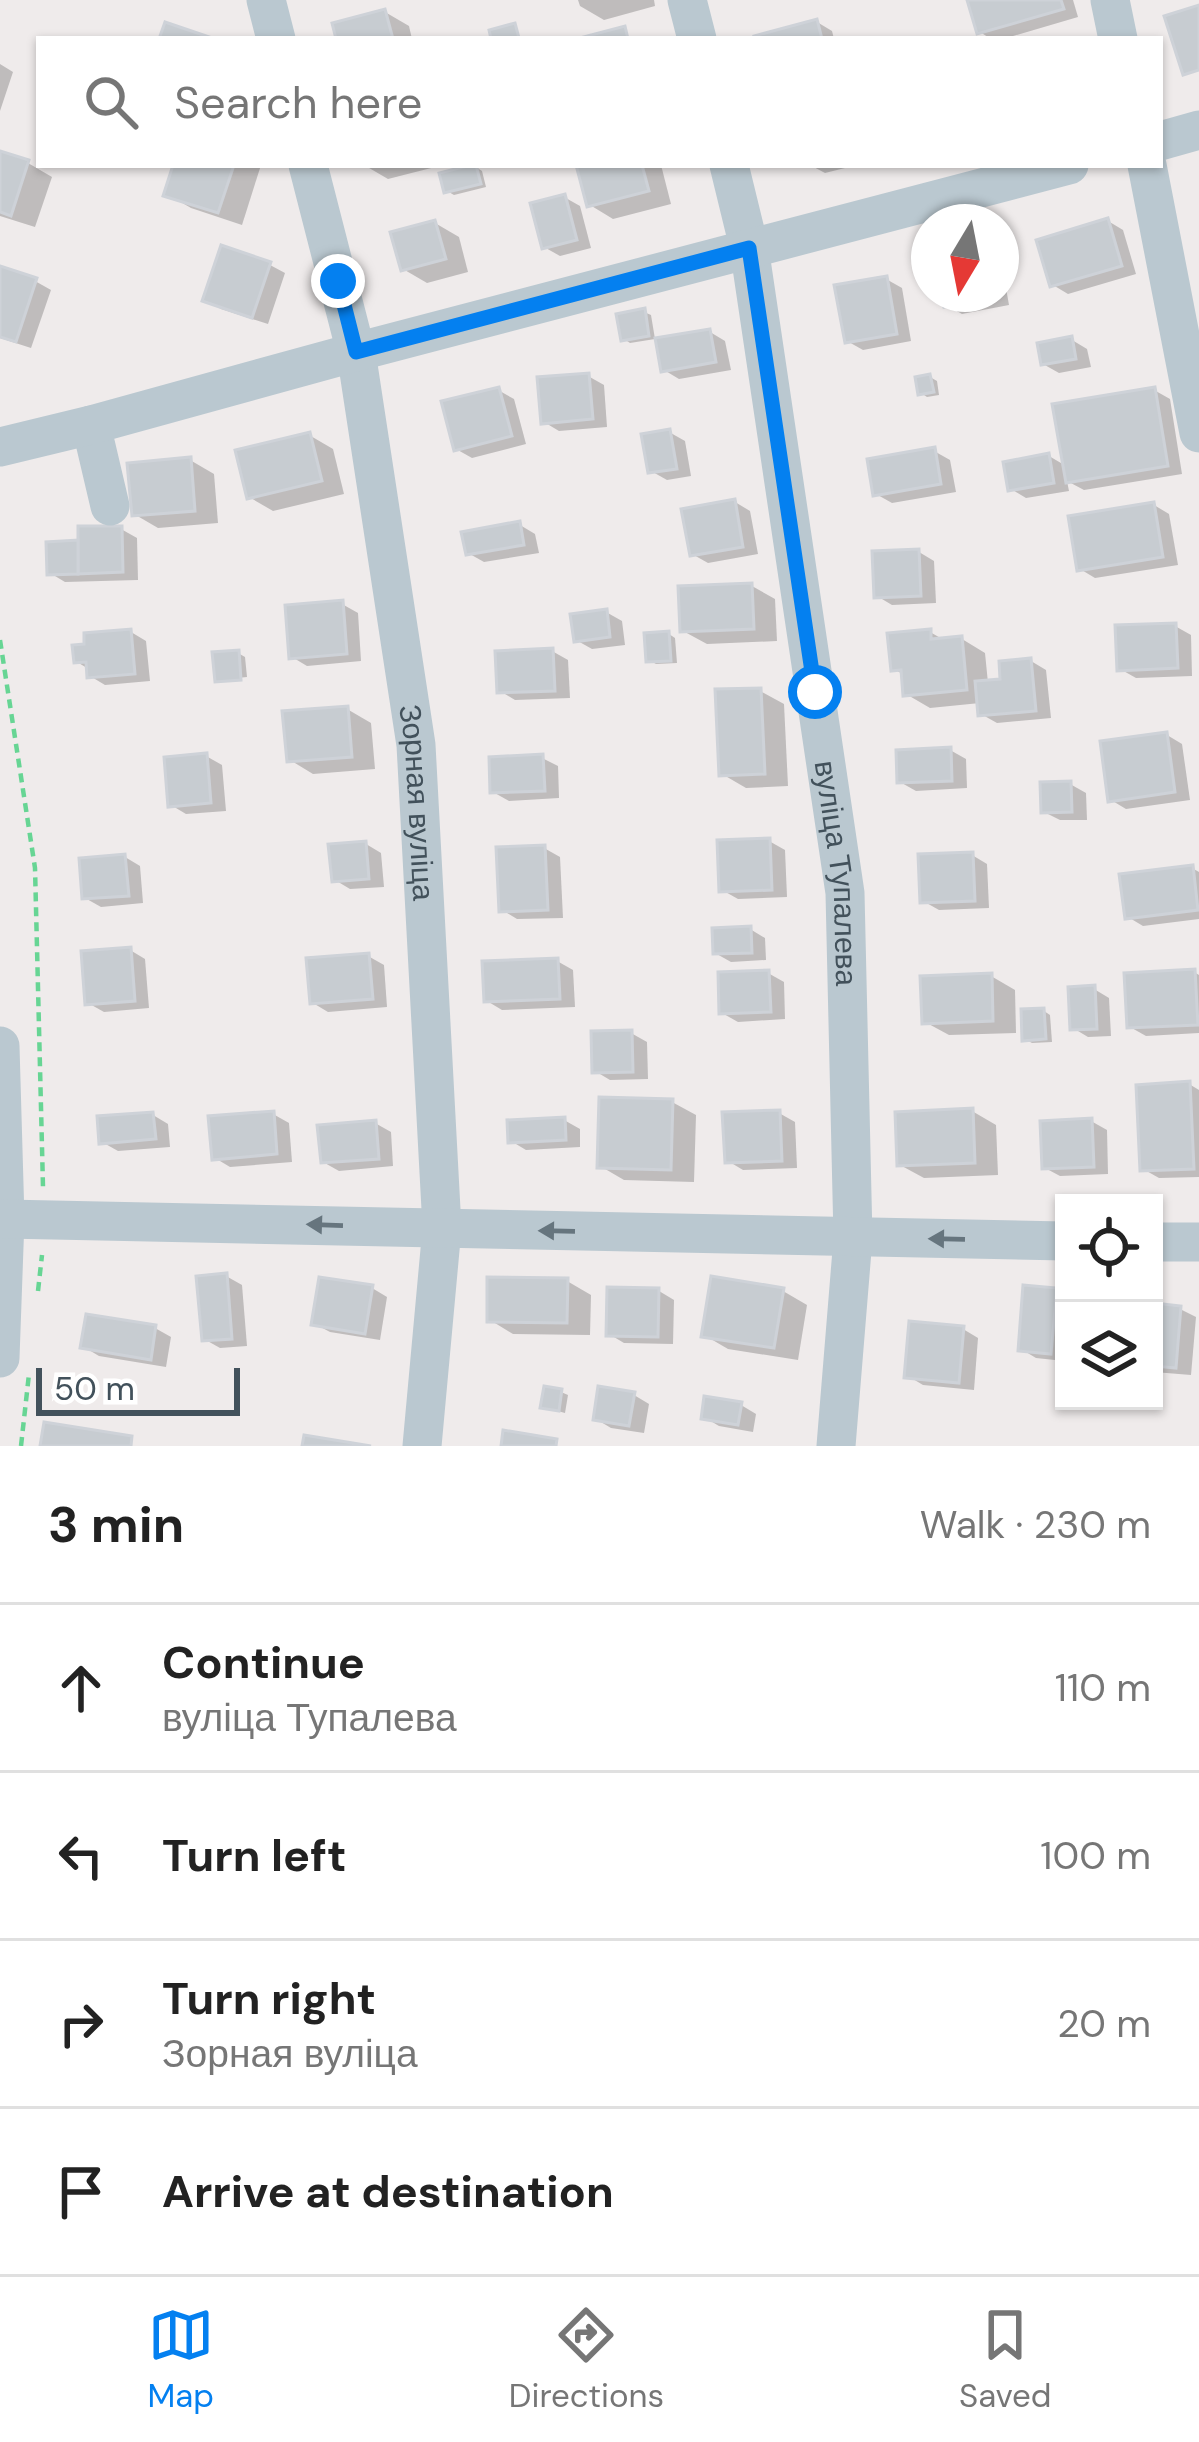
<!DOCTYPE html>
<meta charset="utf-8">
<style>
:root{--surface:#fff;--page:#f6f6f6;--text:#222;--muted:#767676;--line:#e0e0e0;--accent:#0480f0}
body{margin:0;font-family:"DM Sans",sans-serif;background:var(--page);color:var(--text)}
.controls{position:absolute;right:36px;bottom:36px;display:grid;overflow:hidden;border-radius:0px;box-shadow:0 3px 9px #0004}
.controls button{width:108px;height:108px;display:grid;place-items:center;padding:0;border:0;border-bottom:3px solid var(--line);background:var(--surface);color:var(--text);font:60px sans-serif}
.compass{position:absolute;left:911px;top:204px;width:108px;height:108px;border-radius:50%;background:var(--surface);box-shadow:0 3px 9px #0004;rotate:190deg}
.scale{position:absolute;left:36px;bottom:30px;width:204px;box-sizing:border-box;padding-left:12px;border:6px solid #42515b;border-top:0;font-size:33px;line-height:42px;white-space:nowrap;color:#42515b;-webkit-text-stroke:9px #fff;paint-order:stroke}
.stop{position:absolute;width:36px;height:36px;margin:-27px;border:9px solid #0480f0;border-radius:50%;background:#fff}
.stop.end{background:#0480f0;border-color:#fff;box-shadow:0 3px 12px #0008}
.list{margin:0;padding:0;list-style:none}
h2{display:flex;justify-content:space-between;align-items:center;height:156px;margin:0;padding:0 48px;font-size:51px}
h2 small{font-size:39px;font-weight:400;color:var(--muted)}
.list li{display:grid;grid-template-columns:78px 1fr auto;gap:36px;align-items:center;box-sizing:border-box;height:168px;padding:0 48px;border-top:3px solid var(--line)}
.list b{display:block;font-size:45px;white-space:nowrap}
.list p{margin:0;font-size:39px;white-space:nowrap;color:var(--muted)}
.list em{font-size:39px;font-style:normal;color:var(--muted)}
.icon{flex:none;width:66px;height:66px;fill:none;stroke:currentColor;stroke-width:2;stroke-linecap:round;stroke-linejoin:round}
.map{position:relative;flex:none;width:1199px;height:1446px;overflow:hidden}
.search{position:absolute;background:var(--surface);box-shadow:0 3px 9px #0004;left:36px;right:36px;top:36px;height:132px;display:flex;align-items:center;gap:30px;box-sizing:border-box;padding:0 42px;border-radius:0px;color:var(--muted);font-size:45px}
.sheet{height:828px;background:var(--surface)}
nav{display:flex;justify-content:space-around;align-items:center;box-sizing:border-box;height:168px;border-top:3px solid var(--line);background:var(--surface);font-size:33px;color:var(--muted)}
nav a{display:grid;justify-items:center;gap:6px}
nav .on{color:var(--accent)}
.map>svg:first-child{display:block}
</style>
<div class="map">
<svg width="1199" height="1446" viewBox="0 0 1199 1446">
<rect width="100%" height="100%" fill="#efebeb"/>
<g fill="#0003">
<polygon points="578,0 654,0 655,6 604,20 580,6"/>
<polygon points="970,0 1073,0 1078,17 1003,39 991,39 980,32"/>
<polygon points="385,12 409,26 412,39 340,39"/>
<polygon points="817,22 832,31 834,39 758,39"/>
<polygon points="0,64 13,72 0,111"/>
<polygon points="0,154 28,163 52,177 35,227 0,216"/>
<polygon points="177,165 261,165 242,225 191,208 167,194"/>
<polygon points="364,165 443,165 388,179"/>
<polygon points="579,165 661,165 671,204 613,219 590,205"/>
<polygon points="810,165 857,165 825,173"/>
<polygon points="476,167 482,171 486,187 454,195 447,191"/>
<polygon points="564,197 580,206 591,248 560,256 544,247"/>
<polygon points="1108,221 1123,230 1136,274 1068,294 1053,285"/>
<polygon points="435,223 459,237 468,272 427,283 403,269"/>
<polygon points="1001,260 1009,305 962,314 946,305 944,294 1001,294"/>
<polygon points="270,265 285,273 268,324 221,309 206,300"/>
<polygon points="0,269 35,281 51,290 31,348 0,338"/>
<polygon points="886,279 902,288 911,341 863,350 847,341"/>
<polygon points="644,312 651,315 655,339 630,343 624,339"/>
<polygon points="710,332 725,341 731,370 679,379 664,370"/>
<polygon points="1072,340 1087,349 1091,367 1059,373 1043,364"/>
<polygon points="588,376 604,385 607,427 559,431 544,422"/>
<polygon points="930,377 937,381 939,395 927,397 921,393"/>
<polygon points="498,390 514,399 526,444 472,458 456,449"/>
<polygon points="1154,390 1170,399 1182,474 1084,490 1067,481 1069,491 1026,498 1011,489 1049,456 1066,466"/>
<polygon points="669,432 685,441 691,476 667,480 651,471"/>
<polygon points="309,435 333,449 344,494 273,511 249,497"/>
<polygon points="934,451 950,460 956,492 892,503 876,494"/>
<polygon points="190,460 214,474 218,523 158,528 134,514"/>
<polygon points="735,502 750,511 758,554 708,563 692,554"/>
<polygon points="1154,505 1169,514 1178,565 1095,578 1080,569"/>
<polygon points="520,525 535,534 539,553 484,562 468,553"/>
<polygon points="121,529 137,538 138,580 65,582 50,573 81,543"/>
<polygon points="919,552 934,561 936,603 892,605 877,596"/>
<polygon points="752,586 775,599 777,641 707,644 683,631"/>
<polygon points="342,604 358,613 361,661 307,666 292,657"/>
<polygon points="606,612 622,621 625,645 592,649 576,640"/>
<polygon points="1175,626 1191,635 1192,676 1136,678 1120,669"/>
<polygon points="131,632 146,641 150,681 105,685 90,676 87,668 77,662"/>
<polygon points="930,632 944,640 962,639 985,653 988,683 1004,682 1031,661 1046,670 1051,718 997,723 981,714 980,703 930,708 906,694 904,675 894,669"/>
<polygon points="669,634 675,638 677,663 656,664 649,660"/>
<polygon points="552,651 568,660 570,698 515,700 500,691"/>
<polygon points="238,653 245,657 247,677 218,680"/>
<polygon points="760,691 784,704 788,786 746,788 722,774"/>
<polygon points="347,709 371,723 375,769 313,774 290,760"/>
<polygon points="1167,735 1182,744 1190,800 1126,809 1111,800"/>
<polygon points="950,750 966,759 967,788 916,791 900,782"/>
<polygon points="206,756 222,765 226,811 186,814 171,805"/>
<polygon points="542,758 558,766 559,798 509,801 493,792"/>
<polygon points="1070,784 1086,793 1087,820 1060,820 1044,812"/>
<polygon points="769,841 785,850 787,897 738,899 722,890"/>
<polygon points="366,844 381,853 384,887 350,889 335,880"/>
<polygon points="544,848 560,857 563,918 517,919 502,910"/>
<polygon points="972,855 987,864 989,908 939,910 923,901"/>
<polygon points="125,857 140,866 143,903 101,907 85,898"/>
<polygon points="1192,868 1199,872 1199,919 1143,926 1128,917"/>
<polygon points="750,929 765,938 766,960 731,962 715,953"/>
<polygon points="130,950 145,959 149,1008 104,1012 88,1003"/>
<polygon points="368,956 384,965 387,1007 328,1012 313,1003"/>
<polygon points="557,961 573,970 575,1007 502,1010 487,1001"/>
<polygon points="1194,972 1199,975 1199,1033 1146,1036 1130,1027"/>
<polygon points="768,973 784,982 785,1019 738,1022 722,1013"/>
<polygon points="991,976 1015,990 1016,1033 949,1035 925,1022"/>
<polygon points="1094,989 1109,998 1111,1036 1088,1037 1073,1028"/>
<polygon points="1044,1011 1050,1015 1052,1042 1032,1043 1025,1039"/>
<polygon points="631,1033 647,1042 648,1079 610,1080 595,1071"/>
<polygon points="1189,1084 1199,1090 1199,1177 1159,1178 1143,1169"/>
<polygon points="672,1102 696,1115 694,1182 624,1180 600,1166"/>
<polygon points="972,1111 996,1125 998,1175 924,1178 900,1165"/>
<polygon points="779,1113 795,1122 797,1168 743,1170 728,1161"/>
<polygon points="273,1114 289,1123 292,1162 230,1167 215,1158"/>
<polygon points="153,1115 168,1124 170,1147 118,1151 102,1142"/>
<polygon points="564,1120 580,1129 580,1147 526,1150 511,1141"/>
<polygon points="1091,1121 1107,1130 1108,1174 1060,1176 1045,1168"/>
<polygon points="375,1123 391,1132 393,1166 339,1171 323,1162"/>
<polygon points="226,1276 242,1285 247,1346 220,1348 204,1339"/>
<polygon points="567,1281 591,1295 590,1335 513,1334 490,1320"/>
<polygon points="372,1288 387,1297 380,1340 330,1332 315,1324"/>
<polygon points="659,1291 674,1300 673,1344 624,1343 609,1334"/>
<polygon points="783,1291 807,1305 798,1360 728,1349 704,1335"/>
<polygon points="1056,1291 1064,1296 1064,1361 1036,1358 1021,1349"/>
<polygon points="1154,1306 1180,1309 1196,1317 1191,1375 1154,1372"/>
<polygon points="155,1328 171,1337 166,1367 99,1356 84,1347"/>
<polygon points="963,1329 978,1338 974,1390 923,1385 908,1376"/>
<polygon points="561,1392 568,1395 565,1413 543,1407"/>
<polygon points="634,1395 649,1404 644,1433 611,1428 596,1419"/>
<polygon points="741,1405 756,1414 753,1432 719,1426 704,1417"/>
</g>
<g fill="#c7ccd1" stroke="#ced2d8" stroke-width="3">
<polygon points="967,0 1061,0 1064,9 977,34"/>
<polygon points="1199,5 1199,70 1183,75 1164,16"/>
<polygon points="385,9 393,39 336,39 332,23"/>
<polygon points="817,19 822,39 755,39 754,36"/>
<polygon points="165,22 215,39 159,39"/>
<polygon points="515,23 519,38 491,39 489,30"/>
<polygon points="625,26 628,39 576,39"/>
<polygon points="0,151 29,160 11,216 0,212"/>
<polygon points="173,165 234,165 218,213 163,196"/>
<polygon points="471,165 476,165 481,184 444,193 439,173"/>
<polygon points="576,165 642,165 649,191 587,207"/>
<polygon points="565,194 577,240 542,249 530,203"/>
<polygon points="1108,218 1122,266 1050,287 1036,240"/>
<polygon points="435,220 446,259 401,271 390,232"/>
<polygon points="221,245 271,262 252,318 202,301"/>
<polygon points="0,266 37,278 16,342 0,337"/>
<polygon points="887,276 897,334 845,343 834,285"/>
<polygon points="941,294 994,294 995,298 944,307"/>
<polygon points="645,308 649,336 621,341 616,314"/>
<polygon points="710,329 716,362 661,372 655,338"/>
<polygon points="1072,336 1076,359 1041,365 1037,343"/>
<polygon points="589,373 593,419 541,424 537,377"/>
<polygon points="930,374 934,392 918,395 915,377"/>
<polygon points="499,387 512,436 454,451 441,401"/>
<polygon points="1155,387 1168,466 1066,483 1052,404"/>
<polygon points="670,429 677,469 648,473 641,434"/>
<polygon points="310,432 322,481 247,499 235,450"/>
<polygon points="935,447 941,484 873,496 867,459"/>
<polygon points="1049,453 1054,483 1008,491 1003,462"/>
<polygon points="191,457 195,511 132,516 127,463"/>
<polygon points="735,499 743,547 690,556 681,509"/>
<polygon points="1154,502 1163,557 1077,571 1068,516"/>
<polygon points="520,521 524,545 466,555 461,532"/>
<polygon points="78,526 122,526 123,572 78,574"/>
<polygon points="78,540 78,574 47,575 46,542"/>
<polygon points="919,549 921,596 874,598 872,551"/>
<polygon points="752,583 754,629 680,632 678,586"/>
<polygon points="343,600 347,654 289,659 285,605"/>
<polygon points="607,609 610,637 574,642 570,614"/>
<polygon points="1176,623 1178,668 1117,671 1115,625"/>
<polygon points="131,629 135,674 87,678 86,662 74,663 72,645 84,644 84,633"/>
<polygon points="931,629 931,639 962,636 967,690 903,696 901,670 891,671 887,633"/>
<polygon points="669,631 671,661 646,662 644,633"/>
<polygon points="553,648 555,691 497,693 495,651"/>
<polygon points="239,650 241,680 215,682 212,652"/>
<polygon points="1031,658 1036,711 978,716 975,681 1000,679 999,661"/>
<polygon points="761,688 765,774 719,776 715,689"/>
<polygon points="348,706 352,757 287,762 282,711"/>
<polygon points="1167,732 1175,792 1108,802 1100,741"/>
<polygon points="951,747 952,781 897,783 896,750"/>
<polygon points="207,753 211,803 168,807 164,757"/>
<polygon points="543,754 545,791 490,793 489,757"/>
<polygon points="1071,781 1072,812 1041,813 1040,782"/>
<polygon points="770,838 772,890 719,892 717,840"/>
<polygon points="366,841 369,879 332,882 328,844"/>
<polygon points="545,845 548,910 499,912 496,847"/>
<polygon points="973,852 975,901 920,903 918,854"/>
<polygon points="125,854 129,896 82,899 79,858"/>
<polygon points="1193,865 1198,910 1125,919 1119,874"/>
<polygon points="751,926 752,953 713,954 712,928"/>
<polygon points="131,947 135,1001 85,1005 81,951"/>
<polygon points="369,953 373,999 310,1004 306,958"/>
<polygon points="558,958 560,999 484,1002 482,961"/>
<polygon points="1195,969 1198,1025 1127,1028 1124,973"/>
<polygon points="769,970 771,1012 719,1014 718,972"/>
<polygon points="992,973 993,1021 922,1024 920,976"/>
<polygon points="1095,985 1097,1029 1070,1030 1068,987"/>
<polygon points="1044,1008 1046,1039 1022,1041 1021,1009"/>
<polygon points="632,1030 633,1072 592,1073 591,1031"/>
<polygon points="1190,1081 1194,1169 1140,1171 1136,1085"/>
<polygon points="599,1097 673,1099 671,1170 597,1168"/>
<polygon points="973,1108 975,1163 897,1166 895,1112"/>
<polygon points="780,1110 782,1161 725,1163 722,1112"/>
<polygon points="274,1111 277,1154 212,1160 208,1116"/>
<polygon points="153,1112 156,1139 99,1144 97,1116"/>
<polygon points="565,1117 566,1140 508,1143 507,1120"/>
<polygon points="1092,1118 1094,1167 1042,1169 1040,1121"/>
<polygon points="376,1120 379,1159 321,1163 317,1125"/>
<polygon points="227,1273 232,1339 202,1341 196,1276"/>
<polygon points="711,1276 784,1288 774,1348 701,1337"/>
<polygon points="319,1277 373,1285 365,1334 311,1325"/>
<polygon points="487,1277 568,1278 567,1323 487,1322"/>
<polygon points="1023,1285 1057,1288 1051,1354 1018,1351"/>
<polygon points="607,1287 659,1288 658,1337 606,1336"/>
<polygon points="1154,1303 1181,1306 1176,1368 1154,1366"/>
<polygon points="86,1314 156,1325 151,1360 80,1348"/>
<polygon points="909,1321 964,1326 959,1383 904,1378"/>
<polygon points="544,1386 562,1389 559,1411 540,1408"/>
<polygon points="598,1386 635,1392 629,1426 593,1420"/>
<polygon points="704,1396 742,1402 738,1425 701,1419"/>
<polygon points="44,1422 132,1436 131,1446 40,1446"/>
<polygon points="503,1430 557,1439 556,1446 501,1446"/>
<polygon points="304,1435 371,1446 302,1446"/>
</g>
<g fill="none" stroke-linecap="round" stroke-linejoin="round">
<g stroke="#67d594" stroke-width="4.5" stroke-dasharray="9 6" stroke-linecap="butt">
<polyline points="0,640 35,868 43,1187"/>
<polyline points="38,1291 42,1255"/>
<polyline points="21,1446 29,1374"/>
</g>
<g stroke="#bac8d0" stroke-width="39">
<polyline points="266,0 276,39"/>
<polyline points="687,0 697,39"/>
<polyline points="1110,0 1118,39"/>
<polyline points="1160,141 1199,130"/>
<path id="s1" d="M308 165 356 352 416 745 442 1228 422 1446"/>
<path id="s2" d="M729 165 749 247 845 893 853 1238 836 1446"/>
<polyline points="1147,165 1199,433"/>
<polyline points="91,425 110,506"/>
<polyline points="0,447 91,425 356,352 1069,165"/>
<polyline points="0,1046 5,1219 0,1358"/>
<polyline points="5,1219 1064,1241"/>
<polyline points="1154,1242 1199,1242"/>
</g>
</g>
<defs><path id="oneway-solid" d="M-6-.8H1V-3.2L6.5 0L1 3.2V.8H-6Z" transform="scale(3)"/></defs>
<g fill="#66757e">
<use href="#oneway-solid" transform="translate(325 1225) rotate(-178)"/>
<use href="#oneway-solid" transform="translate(557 1231) rotate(-179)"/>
<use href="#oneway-solid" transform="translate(947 1239) rotate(-179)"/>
</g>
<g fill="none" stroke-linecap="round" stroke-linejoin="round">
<polyline stroke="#0480f0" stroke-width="15" points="338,281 356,352 749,248 815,692"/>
</g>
<g text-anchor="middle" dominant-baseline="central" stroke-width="10" stroke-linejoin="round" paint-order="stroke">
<g font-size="30" fill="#42515b" stroke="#fff">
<text stroke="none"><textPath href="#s1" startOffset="648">Зорная вуліца</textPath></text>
<text stroke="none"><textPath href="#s2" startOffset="717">вуліца Тупалева</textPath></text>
</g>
</g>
</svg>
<div class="controls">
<button><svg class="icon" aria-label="locate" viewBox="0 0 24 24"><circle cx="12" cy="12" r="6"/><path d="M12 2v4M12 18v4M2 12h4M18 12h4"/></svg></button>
<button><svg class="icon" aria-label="layers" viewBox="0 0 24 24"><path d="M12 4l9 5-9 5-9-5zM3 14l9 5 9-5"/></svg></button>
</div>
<svg class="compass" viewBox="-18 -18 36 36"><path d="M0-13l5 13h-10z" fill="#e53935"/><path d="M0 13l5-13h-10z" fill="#767676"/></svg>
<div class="scale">50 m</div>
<div class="stop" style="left:815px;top:692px"></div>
<div class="stop end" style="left:338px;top:281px"></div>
<div class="search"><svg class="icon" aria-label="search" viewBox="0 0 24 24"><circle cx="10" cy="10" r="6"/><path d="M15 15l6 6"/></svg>Search here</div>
</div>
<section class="sheet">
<h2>3 min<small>Walk · 230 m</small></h2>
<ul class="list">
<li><svg class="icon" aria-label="ahead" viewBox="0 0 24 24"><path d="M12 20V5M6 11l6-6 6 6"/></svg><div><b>Continue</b><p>вуліца Тупалева</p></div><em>110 m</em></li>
<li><svg class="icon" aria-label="left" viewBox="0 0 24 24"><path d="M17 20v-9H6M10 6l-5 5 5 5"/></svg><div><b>Turn left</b></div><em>100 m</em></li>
<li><svg class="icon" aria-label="right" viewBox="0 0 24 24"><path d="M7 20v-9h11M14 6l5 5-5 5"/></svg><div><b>Turn right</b><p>Зорная вуліца</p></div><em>20 m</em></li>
<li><svg class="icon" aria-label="arrive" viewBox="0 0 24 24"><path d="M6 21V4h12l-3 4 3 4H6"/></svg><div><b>Arrive at destination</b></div></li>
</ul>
</section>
<nav>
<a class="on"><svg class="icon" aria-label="map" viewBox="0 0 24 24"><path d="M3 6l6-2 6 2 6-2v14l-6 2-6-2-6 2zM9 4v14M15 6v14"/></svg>Map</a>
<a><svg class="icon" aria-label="directions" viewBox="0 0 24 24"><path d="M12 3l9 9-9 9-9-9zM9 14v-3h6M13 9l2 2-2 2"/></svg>Directions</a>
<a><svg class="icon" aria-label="saved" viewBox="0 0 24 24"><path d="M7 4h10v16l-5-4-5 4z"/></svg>Saved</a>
</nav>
